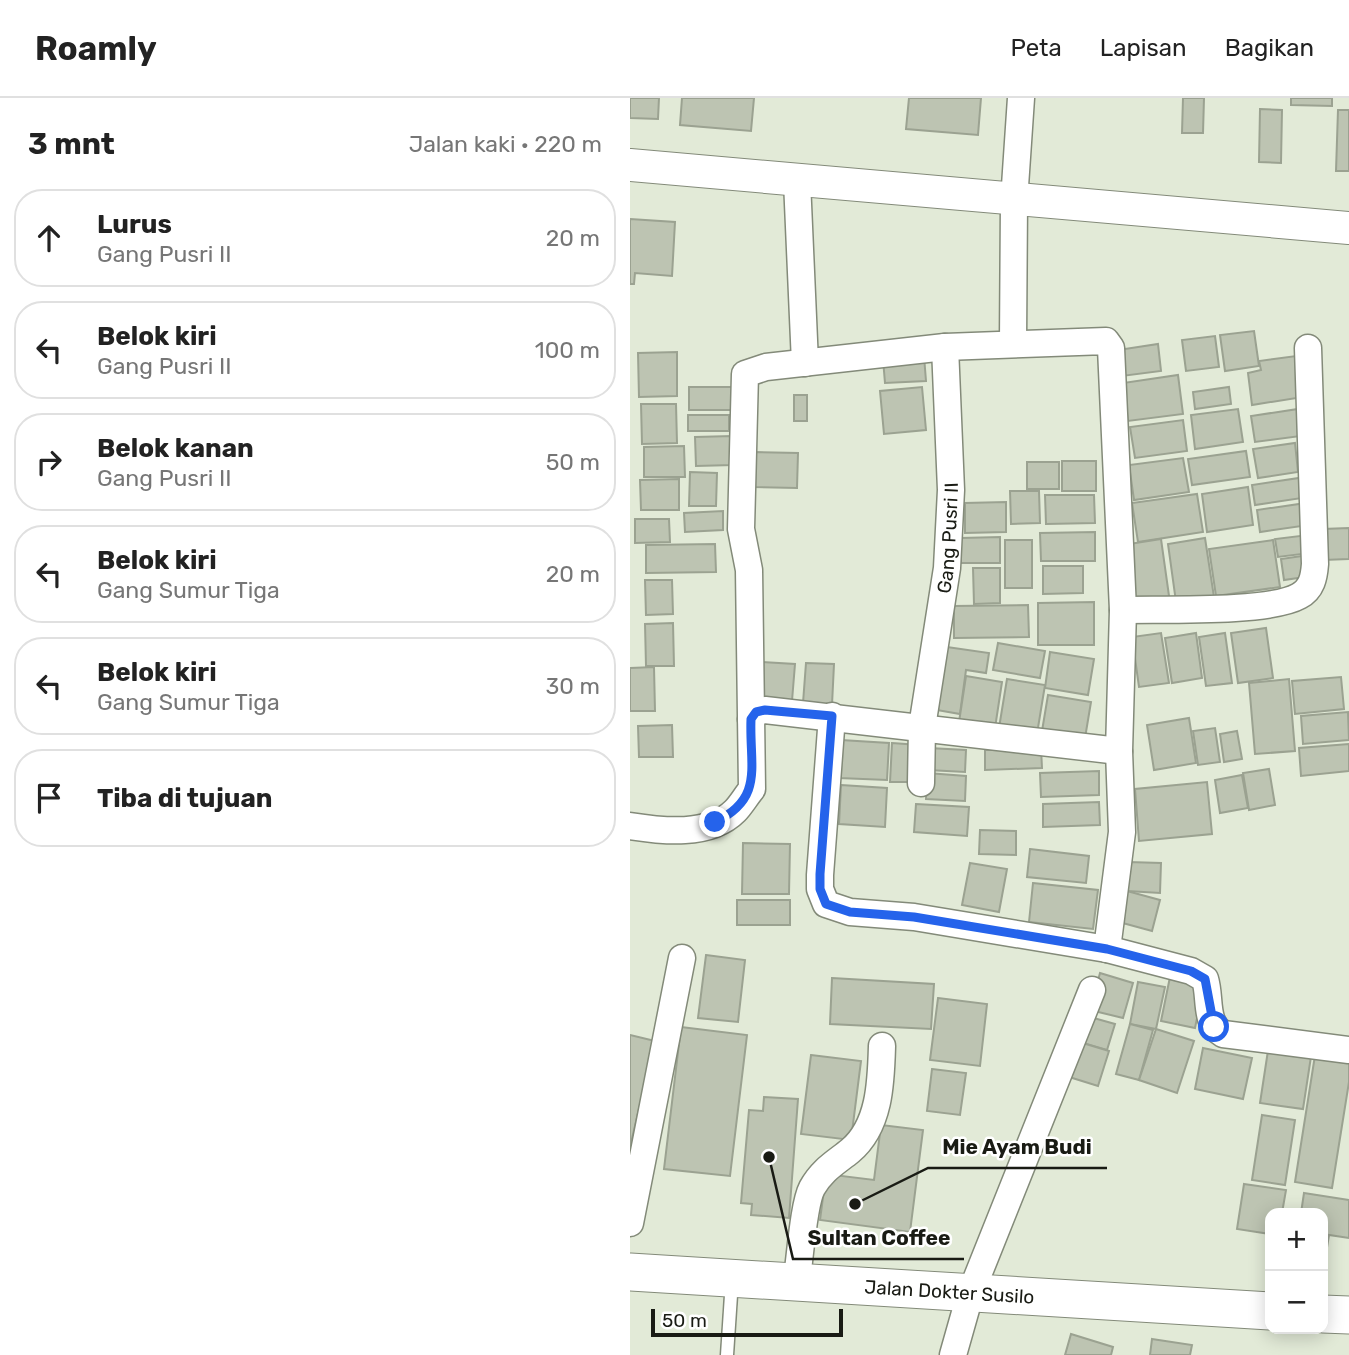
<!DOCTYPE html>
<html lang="id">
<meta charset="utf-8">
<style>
:root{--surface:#fff;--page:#f2f2f2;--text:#222;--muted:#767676;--line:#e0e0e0}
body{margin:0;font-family:Rubik,sans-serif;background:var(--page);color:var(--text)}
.controls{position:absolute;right:21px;bottom:21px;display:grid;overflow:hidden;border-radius:14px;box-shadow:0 4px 18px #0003}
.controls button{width:63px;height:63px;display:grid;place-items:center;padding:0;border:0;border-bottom:2px solid var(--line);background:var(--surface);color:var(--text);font:35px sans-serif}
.scale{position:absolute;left:21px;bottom:18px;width:192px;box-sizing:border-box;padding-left:7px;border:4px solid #191b14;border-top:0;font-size:19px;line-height:24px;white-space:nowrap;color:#191b14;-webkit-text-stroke:5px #fff;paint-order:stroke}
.stop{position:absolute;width:21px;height:21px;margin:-16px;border:5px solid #2563eb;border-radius:50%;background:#fff}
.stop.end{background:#2563eb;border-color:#fff;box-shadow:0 2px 7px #0008}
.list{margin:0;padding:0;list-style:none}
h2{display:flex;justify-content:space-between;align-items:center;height:91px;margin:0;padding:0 28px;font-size:30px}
h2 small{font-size:23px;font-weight:400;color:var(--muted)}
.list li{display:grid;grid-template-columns:46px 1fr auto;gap:21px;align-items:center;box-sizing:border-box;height:98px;margin:0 14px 14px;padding:0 14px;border:2px solid var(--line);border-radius:28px}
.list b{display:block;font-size:26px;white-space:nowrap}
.list p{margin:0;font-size:23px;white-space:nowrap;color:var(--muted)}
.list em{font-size:23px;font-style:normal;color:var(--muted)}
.icon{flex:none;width:38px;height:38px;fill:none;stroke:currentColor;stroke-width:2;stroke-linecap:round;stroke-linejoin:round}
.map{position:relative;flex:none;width:719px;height:1257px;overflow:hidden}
header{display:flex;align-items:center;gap:42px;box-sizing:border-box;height:98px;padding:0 35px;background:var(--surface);border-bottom:2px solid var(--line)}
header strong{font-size:33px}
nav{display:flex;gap:38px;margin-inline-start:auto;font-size:24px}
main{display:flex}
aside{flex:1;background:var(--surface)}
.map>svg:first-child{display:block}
</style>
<header>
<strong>Roamly</strong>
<nav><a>Peta</a><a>Lapisan</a><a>Bagikan</a></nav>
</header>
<main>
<aside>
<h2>3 mnt<small>Jalan kaki · 220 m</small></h2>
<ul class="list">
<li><svg class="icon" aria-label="ahead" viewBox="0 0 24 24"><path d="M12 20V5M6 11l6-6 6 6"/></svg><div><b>Lurus</b><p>Gang Pusri II</p></div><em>20 m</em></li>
<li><svg class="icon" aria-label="left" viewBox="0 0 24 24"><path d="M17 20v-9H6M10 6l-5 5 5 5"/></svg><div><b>Belok kiri</b><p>Gang Pusri II</p></div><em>100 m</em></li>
<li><svg class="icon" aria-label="right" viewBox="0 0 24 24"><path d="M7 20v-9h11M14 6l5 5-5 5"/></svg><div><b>Belok kanan</b><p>Gang Pusri II</p></div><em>50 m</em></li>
<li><svg class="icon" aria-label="left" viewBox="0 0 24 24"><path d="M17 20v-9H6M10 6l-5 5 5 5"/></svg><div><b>Belok kiri</b><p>Gang Sumur Tiga</p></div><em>20 m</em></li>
<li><svg class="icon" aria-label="left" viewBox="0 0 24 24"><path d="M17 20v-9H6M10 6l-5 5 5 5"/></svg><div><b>Belok kiri</b><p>Gang Sumur Tiga</p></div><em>30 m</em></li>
<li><svg class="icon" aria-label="arrive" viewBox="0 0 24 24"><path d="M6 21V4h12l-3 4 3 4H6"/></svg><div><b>Tiba di tujuan</b></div></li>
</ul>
</aside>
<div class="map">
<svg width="719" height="1257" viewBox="0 0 719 1257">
<rect width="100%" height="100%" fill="#e2ead7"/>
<g fill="#bdc4b2" stroke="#9ba291" stroke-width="2">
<polygon points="0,0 29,0 28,21 0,20"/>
<polygon points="52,0 124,0 121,33 50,27"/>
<polygon points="279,0 351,0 348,37 276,31"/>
<polygon points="553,0 574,0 573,35 552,35"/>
<polygon points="661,0 702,0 702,8 661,7"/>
<polygon points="630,11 652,12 651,65 629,64"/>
<polygon points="708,12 719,12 719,73 706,73"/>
<polygon points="0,121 45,124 42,178 5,175 4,186 0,186"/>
<polygon points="624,233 629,268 595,273 590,237"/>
<polygon points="585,238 589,269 556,273 552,242"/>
<polygon points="528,246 531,273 492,278 488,252"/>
<polygon points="47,254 47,298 9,299 8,255"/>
<polygon points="294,258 296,283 255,285 253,261"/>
<polygon points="666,258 673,299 622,307 618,275 631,272 629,263"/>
<polygon points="548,277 553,316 498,323 493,285"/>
<rect x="59" y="289" width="48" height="23"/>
<polygon points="292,289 296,332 254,336 250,293"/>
<polygon points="599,289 601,306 565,311 563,294"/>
<rect x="164" y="297" width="13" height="26"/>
<polygon points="11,306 46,306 47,345 12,346"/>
<polygon points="608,311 613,344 565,351 561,317"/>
<polygon points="668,311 671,338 625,344 621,318"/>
<rect x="58" y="317" width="41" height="16"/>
<polygon points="553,322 557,353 505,360 500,329"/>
<polygon points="102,338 103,367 66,368 65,339"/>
<polygon points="665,345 668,374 628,380 623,351"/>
<polygon points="54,348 55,379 14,379 14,349"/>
<polygon points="616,353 620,379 562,387 558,361"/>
<polygon points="125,354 168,355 167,390 124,389"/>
<polygon points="553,360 559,394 504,402 499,367"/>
<rect x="432" y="363" width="34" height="30"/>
<rect x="397" y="364" width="32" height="27"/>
<polygon points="60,374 87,375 86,408 59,408"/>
<polygon points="669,380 672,400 625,407 622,387"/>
<polygon points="49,381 49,412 11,412 10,382"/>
<polygon points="618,389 623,427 577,434 572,396"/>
<polygon points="380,393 409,393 410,425 381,426"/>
<polygon points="567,396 573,434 508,444 502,405"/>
<polygon points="415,397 464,397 465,425 416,426"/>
<polygon points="376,404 376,434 335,435 335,405"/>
<polygon points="676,405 679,427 630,434 627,412"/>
<polygon points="93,413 93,432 55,434 54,415"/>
<polygon points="5,421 39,421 40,444 5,445"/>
<polygon points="719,430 719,461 694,462 693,431"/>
<polygon points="465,434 465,463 411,463 410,435"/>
<polygon points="678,437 680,455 648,459 645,441"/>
<polygon points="370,439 370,465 331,465 331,440"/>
<polygon points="575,440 584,499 546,504 538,446"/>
<polygon points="531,441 540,505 502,510 493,447"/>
<rect x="375" y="442" width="27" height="48"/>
<polygon points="643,442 650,489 586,498 579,451"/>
<polygon points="85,446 86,474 16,475 16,447"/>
<polygon points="679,457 682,478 654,482 651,461"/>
<polygon points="413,468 453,468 453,495 413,496"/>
<polygon points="343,470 370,470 370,505 344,506"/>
<polygon points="15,482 42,482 43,516 16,517"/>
<polygon points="464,504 464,547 408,547 408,505"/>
<polygon points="398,507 399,539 324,540 324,508"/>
<polygon points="43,525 44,568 16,568 15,526"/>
<polygon points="636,530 643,580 608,585 601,535"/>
<polygon points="531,535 539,585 509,589 502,539"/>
<polygon points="566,535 572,580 542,585 535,540"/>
<polygon points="595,535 602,585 576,588 569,539"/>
<polygon points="368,545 415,553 410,580 363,572"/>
<polygon points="310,548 359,555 356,575 336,572 330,616 301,611"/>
<polygon points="420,554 464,561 458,597 415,590"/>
<polygon points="130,564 165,566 162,603 127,601"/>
<polygon points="176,565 204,566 202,607 173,605"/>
<polygon points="24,569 25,613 0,613 0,570"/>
<polygon points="336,578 372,584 365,630 329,624"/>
<polygon points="711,579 714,611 665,616 662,583"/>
<polygon points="377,581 415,587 406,642 368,636"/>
<polygon points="659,581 665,653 625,656 619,585"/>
<polygon points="418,597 461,604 455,640 412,633"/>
<polygon points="718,614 719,642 673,646 671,618"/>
<polygon points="559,620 566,665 524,672 517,627"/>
<polygon points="42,627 43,659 9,659 8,628"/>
<polygon points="585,630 590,664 568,667 563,633"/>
<polygon points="607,633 612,661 594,664 590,636"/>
<polygon points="211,642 259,645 257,682 209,680"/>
<polygon points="262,645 289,647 287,684 260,684"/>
<polygon points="719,646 719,673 671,678 669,650"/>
<polygon points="299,650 336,652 335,674 298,672"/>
<polygon points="411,650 412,670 355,672 355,652"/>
<polygon points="639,671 645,707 619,712 613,675"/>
<polygon points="469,673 469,697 411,699 410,675"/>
<polygon points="297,675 336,678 335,703 296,701"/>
<polygon points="612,677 618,710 590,715 585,682"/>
<polygon points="577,684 582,736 509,743 505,691"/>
<polygon points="211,687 257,690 255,729 209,726"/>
<polygon points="469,704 470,727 413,729 413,706"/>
<polygon points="286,706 339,709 337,738 284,734"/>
<polygon points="350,732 386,733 386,757 349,756"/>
<polygon points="113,745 160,746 159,796 112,796"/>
<polygon points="400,751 459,758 456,785 397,779"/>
<polygon points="498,764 531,765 530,795 497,793"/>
<polygon points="340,765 377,771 369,814 332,807"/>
<polygon points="403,785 468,792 463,831 399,824"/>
<polygon points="497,793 530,802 522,833 489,824"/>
<rect x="107" y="802" width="53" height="25"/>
<polygon points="76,857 115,862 108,924 68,920"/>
<polygon points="470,875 503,885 493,920 460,912"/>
<polygon points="540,879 574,886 565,930 531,923"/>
<polygon points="202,880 304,886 301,931 200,926"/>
<polygon points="508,884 535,889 526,931 500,926"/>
<polygon points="308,900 357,906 350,968 300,962"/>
<polygon points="453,917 485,926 477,952 446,943"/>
<polygon points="500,926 523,932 509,982 486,976"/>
<polygon points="51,929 117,937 100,1078 34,1071"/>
<polygon points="526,931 564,943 547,995 509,982"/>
<polygon points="0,937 25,943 0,1049"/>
<polygon points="446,943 479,953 468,988 436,978"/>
<polygon points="639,946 682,952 673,1011 630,1005"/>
<polygon points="573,950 622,960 613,1001 565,991"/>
<polygon points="686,951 719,957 719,984 702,1090 665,1084"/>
<polygon points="181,957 231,963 221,1042 171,1036"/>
<polygon points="302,971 336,975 330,1017 297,1013"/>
<polygon points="134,999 168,1001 159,1120 121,1117 122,1106 111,1105 119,1012 133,1013"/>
<polygon points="632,1017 665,1022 655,1087 622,1082"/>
<polygon points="251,1027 293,1032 280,1134 190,1122 196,1076 244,1082"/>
<polygon points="614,1086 656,1092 652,1115 640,1115 640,1136 607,1131"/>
<polygon points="674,1095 719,1102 719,1140 699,1137 694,1168 693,1115 671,1115"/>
<polygon points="441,1236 483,1249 481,1257 435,1257"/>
<polygon points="522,1241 562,1247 560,1257 520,1257"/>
</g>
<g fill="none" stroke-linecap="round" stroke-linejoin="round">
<defs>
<polyline id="service" points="97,1257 102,1182"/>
<g id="minor">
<polyline points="167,83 175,265"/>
<polyline points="383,244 384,103 391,0"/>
<path d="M493 512C533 511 639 515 669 498 682 491 684 479 685 466L678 250"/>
<path d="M202 618 190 777V791L196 806 220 814 284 819 477 851 561 873 575 881C581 900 574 925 593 936L719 952"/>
<polyline points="121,621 126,614 135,612 489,653"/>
<path id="s1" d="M291 685 292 629 317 470 321 392 315 249"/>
<path d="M0 728C32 733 79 739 105 713 111 707 116 698 122 691L119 472 111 431 115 276 136 269 315 249 476 243 481 250 493 512 489 653 492 734 477 851"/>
<polyline points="0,1125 52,860"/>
<path d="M166 1186C170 1164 173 1107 182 1090 192 1072 205 1065 220 1053 250 1028 251 984 252 948"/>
<polyline points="323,1257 340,1197 462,892"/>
</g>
<polyline id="tertiary" points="0,67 719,130"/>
<g id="secondary">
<path id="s2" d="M0 1174 640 1213"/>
<polyline points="693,1216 719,1217"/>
</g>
</defs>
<use href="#service" stroke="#838a79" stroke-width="15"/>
<use href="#minor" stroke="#838a79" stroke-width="29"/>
<use href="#tertiary" stroke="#838a79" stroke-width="34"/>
<use href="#secondary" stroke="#838a79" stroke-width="39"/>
<use href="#service" stroke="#fff" stroke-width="12"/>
<use href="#minor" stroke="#fff" stroke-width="26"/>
<use href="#tertiary" stroke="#fff" stroke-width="32"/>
<use href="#secondary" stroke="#fff" stroke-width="37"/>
</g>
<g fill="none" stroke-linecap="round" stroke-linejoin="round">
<path stroke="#2563eb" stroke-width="9" d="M85 724C135 700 119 668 121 621L126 614 135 612 202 618 190 776V791L196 806 220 814 284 819 477 851 561 873 575 881 584 929"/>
</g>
<g text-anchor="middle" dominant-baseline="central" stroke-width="5" stroke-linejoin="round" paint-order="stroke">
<g font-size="19" fill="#191b14" stroke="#fff">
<text stroke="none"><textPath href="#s1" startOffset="247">Gang Pusri II</textPath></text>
<text stroke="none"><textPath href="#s2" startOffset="320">Jalan Dokter Susilo</textPath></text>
</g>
</g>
<path fill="none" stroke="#191b14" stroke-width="2.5" d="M225 1106L298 1070H477M139 1059L163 1161H334"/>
<g fill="#191b14" stroke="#fff" stroke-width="2.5">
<circle cx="225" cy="1106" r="7"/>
<circle cx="139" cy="1059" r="7"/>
</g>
<g font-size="21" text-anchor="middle" font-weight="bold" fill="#191b14" stroke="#fff" stroke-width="5" stroke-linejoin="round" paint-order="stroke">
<text x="387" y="1056">Mie Ayam Budi</text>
<text x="249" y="1147">Sultan Coffee</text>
</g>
</svg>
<div class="controls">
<button>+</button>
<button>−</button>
</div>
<div class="scale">50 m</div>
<div class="stop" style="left:584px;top:929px"></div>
<div class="stop end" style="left:85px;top:724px"></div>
</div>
</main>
